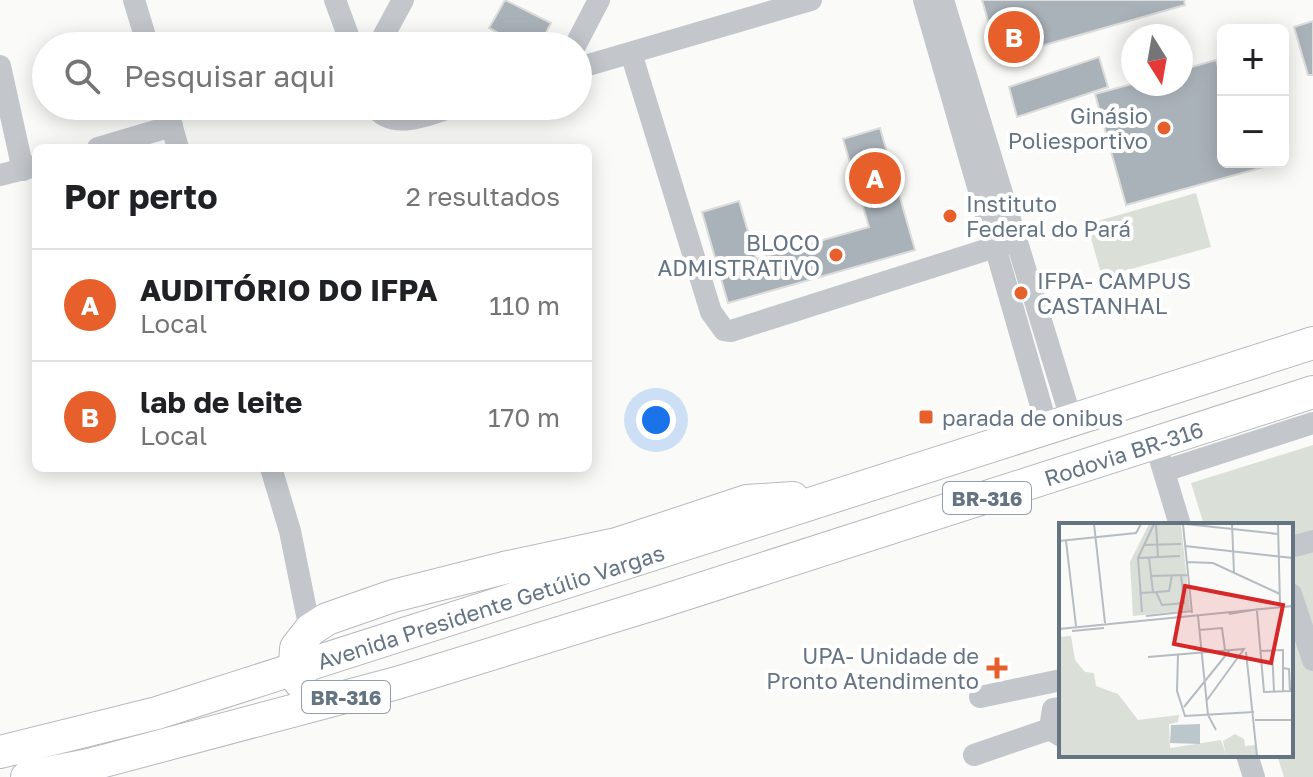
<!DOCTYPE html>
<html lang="pt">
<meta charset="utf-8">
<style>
:root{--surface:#fff;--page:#f6f6f6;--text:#202124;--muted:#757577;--line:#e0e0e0;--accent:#e7602b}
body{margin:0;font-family:"Golos Text",sans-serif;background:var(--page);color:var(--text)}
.controls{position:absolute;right:24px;top:24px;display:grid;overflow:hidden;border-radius:12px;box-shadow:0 4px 20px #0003}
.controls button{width:72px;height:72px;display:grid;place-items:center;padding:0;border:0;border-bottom:2px solid var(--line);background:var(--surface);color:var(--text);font:40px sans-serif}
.compass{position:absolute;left:1121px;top:24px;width:72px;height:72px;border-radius:50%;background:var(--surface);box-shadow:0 4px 20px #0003;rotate:169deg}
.you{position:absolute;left:656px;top:420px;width:28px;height:28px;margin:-20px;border:6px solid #fff;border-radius:50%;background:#1a73e8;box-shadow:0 0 0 12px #1a73e833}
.badge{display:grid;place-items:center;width:52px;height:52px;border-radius:50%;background:var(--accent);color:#fff;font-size:26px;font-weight:700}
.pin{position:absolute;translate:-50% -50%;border:4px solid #fff;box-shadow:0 2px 8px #0006}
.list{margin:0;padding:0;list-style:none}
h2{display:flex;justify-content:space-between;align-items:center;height:104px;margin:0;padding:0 32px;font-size:34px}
h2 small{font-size:26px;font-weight:400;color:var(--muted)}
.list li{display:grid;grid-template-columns:52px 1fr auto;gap:24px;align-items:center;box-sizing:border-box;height:112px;padding:0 32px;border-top:2px solid var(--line)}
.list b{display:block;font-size:30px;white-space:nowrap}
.list p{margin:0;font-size:26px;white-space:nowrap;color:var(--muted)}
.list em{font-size:26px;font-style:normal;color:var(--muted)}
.icon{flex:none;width:44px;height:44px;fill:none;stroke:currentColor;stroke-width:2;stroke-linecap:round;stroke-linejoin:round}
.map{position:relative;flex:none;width:1313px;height:777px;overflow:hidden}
.search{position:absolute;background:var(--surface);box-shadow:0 4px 20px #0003;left:32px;top:32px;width:560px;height:88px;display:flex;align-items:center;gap:20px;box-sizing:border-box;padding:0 28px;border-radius:44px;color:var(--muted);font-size:30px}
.panel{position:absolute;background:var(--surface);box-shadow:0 4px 20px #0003;left:32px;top:144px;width:560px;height:328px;border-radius:12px}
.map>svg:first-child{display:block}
</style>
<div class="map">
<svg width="1313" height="777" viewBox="0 0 1313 777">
<rect width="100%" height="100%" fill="#fafaf8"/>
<g fill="#dadfd7">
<polygon points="1196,193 1211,247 1102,277 1087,224"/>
<polygon points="1313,445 1313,777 1284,777 1277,755 1291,755 1291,525 1204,525 1191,483"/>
</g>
<g fill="#aab2b9" stroke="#dcdcda" stroke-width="2">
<polygon points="505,0 551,23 539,46 522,46 489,28"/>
<polygon points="982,0 1184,0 1185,5 999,58"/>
<polygon points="1313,21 1313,75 1308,75 1294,27"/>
<polygon points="1099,57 1108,87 1017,117 1009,87"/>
<polygon points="1216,60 1223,84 1223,162 1263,162 1264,167 1126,205 1095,94 1132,84 1181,84 1181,70"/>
<polygon points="880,128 915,250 728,303 702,212 739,201 756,259 869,227 843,139"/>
</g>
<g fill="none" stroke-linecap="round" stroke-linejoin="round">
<defs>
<g id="highway">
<polyline points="300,682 295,667 296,648 310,630 327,619 393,596 504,568 617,544 747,501 793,498"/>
<path id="s1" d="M0 752 157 713 1313 343"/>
<path id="s2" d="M27 777 89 765 397 683 660 602 1313 392"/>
</g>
</defs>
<use href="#highway" stroke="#b6babe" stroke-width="34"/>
<g stroke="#c3c7cc" stroke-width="22">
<polyline points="134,0 148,46"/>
<polyline points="335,0 352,46"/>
<polyline points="924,0 1048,430"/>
<polyline points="943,0 1072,422"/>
<polyline points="378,46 403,0"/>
<polyline points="575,46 599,0"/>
<polyline points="631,53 711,312 724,330 731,331 1017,240"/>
<polyline points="0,66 23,170"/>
<polyline points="578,68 811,0"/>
<polyline points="166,106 178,148"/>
<path d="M374 106C393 132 430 114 455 106"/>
<polyline points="98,148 172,126"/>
<polyline points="0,175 35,166"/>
<polyline points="1160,459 1180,525"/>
<polyline points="271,468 290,531 310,630"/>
<polyline points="1164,471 1313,423"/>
<polyline points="1291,547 1313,541"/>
<polyline points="1291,594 1313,660"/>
<polyline points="980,697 1061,680"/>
<polyline points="1061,708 1053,709 1050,729 1061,736"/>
<polyline points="974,755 1050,729"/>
<polyline points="1247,755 1254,777"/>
</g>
<use href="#highway" stroke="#fff" stroke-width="32"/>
</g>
<g fill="#e7602b" stroke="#fff" stroke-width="3">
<circle cx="1164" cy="128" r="8"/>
<circle cx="950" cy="216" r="8"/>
<circle cx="836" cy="255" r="8"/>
<circle cx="1021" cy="293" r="8"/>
<rect x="918" y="409" width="16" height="16" rx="4"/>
<path d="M993 656h8v8h8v8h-8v8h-8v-8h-8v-8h8z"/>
</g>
<g text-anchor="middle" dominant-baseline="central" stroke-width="8" stroke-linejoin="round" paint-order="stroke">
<g fill="#fff" stroke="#929ea8" stroke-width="2">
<rect x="943" y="482" width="88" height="32" rx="6"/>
<rect x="302" y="681" width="88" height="32" rx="6"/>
</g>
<g font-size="20" font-weight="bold" fill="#647483">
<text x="987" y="498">BR-316</text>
<text x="346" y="697">BR-316</text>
</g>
<g font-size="22" fill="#647483" stroke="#fff" text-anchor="end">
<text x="1148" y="115">Ginásio<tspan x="1148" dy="25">Poliesportivo</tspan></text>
<text x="966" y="203" text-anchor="start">Instituto<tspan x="966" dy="25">Federal do Pará</tspan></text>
<text x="820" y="242">BLOCO<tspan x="820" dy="25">ADMISTRATIVO</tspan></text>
<text x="1037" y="280" text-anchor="start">IFPA- CAMPUS<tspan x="1037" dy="25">CASTANHAL</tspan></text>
<text x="942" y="417" text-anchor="start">parada de onibus</text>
<text x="979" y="655">UPA- Unidade de<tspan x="979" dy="25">Pronto Atendimento</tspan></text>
</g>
<g font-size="22" fill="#647483" stroke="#fff">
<text stroke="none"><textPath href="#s2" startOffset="1144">Rodovia BR-316</textPath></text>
<text stroke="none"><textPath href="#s1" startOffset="512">Avenida Presidente Getúlio Vargas</textPath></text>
</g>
</g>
<g transform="translate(1059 523)">
<rect width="234" height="234" fill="#fafaf8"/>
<path d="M90 1H122L131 87 74 93 71 39ZM12 113 16 137 26 149 35 150 37 163 59 171 79 197 120 192 119 199 110 201 111 225 162 217 167 232 164 218 176 211 185 216 186 223 197 222V233H0V114Z" fill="#dadfd7"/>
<path d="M141 201V221L111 220 112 202Z" fill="#bcc7cc"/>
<path fill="none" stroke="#b5bcc2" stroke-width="2" d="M35 1 46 100M97 1 99 34M124 1 133 90M127 1 219 11M173 1 175 50M219 1 221 82M0 18 77 10 82 1M7 18 17 103M85 22 122 21M126 23 234 35M79 35 121 33M90 35 94 69M127 39 154 40 221 71M91 53 129 52M97 69 110 68 113 52M81 70 97 69 103 82 125 80 122 52M198 88 205 169 231 168 230 146 224 145M83 89 79 35 95 1M170 91 200 86M87 93 133 88M139 93 149 192 157 207M0 106 234 83M140 107 163 105 166 127M13 108 45 105M213 127 215 168M201 128 224 127V168M187 129 198 233M119 131 118 168 126 193 195 189M89 134 185 126 148 177M125 184 171 127M196 197H234"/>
<path fill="#d62828" fill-opacity="0.15" stroke="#d62828" stroke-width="4" d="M126 63 224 82 212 140 115 121Z"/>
<rect width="234" height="234" fill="none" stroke="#647483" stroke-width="4"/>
</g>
</svg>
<div class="controls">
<button>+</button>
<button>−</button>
</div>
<svg class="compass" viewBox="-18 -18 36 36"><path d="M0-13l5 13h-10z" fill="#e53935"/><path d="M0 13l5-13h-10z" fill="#757577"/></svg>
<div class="you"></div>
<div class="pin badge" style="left:875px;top:178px">A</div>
<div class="pin badge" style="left:1014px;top:37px">B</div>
<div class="search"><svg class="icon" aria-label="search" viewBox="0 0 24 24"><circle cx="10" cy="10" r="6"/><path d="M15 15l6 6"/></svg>Pesquisar aqui</div>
<section class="panel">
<h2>Por perto<small>2 resultados</small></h2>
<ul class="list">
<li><span class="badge">A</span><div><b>AUDITÓRIO DO IFPA</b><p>Local</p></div><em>110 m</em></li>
<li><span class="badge">B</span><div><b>lab de leite</b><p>Local</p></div><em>170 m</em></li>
</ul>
</section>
</div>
